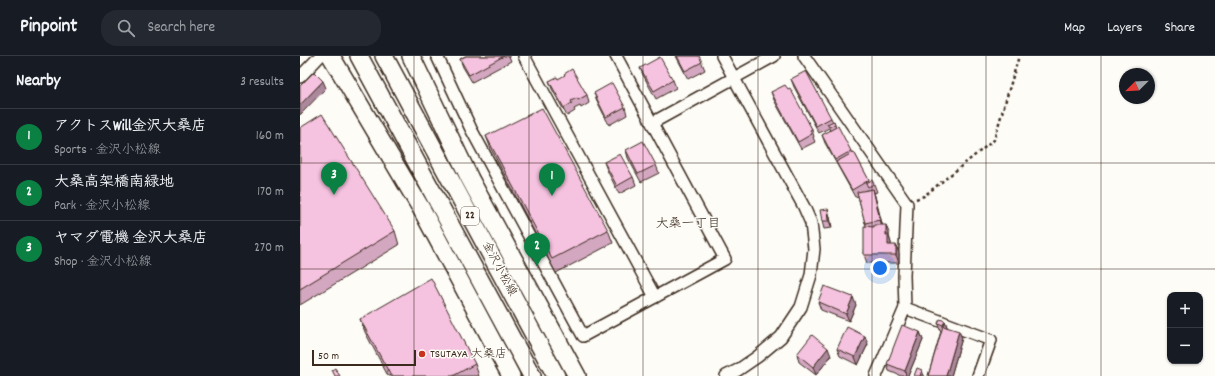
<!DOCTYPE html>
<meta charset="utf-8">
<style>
:root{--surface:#171b24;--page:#242831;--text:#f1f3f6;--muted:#9ea1a6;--line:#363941;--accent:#0b8043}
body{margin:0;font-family:Dekko,"Klee One",sans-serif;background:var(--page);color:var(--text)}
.controls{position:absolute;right:12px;bottom:12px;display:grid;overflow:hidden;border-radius:8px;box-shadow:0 1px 3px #0004}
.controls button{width:36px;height:36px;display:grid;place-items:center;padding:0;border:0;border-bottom:1px solid var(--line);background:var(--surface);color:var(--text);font:20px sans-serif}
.compass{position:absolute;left:819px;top:12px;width:36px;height:36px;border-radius:50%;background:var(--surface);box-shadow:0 1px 3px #0004;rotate:246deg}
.scale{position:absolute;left:12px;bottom:10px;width:104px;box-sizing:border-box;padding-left:4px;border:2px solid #3b2a1e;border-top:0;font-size:11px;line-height:14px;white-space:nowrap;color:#3b2a1e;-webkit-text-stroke:3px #fdfcf7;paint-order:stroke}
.you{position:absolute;left:580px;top:212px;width:14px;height:14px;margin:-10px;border:3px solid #fff;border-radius:50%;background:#1a73e8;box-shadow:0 0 0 6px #1a73e833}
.badge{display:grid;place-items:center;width:26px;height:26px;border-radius:50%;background:var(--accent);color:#fff;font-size:13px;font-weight:700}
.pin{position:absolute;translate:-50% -33px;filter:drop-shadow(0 1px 2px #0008)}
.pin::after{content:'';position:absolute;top:21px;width:14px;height:12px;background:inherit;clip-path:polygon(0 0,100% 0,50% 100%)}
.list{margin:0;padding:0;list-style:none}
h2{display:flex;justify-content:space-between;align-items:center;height:52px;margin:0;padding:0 16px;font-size:17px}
h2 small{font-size:13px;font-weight:400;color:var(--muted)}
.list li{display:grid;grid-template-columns:26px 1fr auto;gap:12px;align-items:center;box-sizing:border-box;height:56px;padding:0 16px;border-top:1px solid var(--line)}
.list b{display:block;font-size:15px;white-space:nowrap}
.list p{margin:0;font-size:13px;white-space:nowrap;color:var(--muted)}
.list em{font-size:13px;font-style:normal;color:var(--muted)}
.icon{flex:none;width:22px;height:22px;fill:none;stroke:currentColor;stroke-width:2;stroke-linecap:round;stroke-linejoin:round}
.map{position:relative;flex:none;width:915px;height:320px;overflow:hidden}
header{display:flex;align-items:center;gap:24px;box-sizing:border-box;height:56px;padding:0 20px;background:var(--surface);border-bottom:1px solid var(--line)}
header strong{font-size:19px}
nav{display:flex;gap:22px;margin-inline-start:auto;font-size:14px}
.search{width:280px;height:36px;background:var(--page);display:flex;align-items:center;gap:10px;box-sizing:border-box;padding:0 14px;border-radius:16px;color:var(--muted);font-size:15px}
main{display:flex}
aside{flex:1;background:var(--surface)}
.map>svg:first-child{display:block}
</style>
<header>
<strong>Pinpoint</strong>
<div class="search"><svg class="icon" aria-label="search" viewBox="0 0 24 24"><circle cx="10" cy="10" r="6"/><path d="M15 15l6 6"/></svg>Search here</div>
<nav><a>Map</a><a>Layers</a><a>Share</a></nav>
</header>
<main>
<aside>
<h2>Nearby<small>3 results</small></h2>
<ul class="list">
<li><span class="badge">1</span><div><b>アクトスWill金沢大桑店</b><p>Sports · 金沢小松線</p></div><em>160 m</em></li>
<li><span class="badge">2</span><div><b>大桑高架橋南緑地</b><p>Park · 金沢小松線</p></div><em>170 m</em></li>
<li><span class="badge">3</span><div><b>ヤマダ電機 金沢大桑店</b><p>Shop · 金沢小松線</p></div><em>270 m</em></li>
</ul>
</aside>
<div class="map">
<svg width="915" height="320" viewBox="0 0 915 320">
<rect width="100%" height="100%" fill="#fdfcf7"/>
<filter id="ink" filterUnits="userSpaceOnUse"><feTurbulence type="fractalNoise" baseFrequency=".025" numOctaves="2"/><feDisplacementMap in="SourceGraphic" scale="8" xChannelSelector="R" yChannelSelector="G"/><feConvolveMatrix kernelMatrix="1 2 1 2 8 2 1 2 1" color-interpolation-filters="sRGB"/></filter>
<g filter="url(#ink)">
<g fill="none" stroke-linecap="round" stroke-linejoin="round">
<defs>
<g id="minor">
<polyline points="137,0 171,73 283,280 355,241 224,0"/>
<polyline points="316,0 425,203 355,241"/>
<polyline points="422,0 504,151 511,167 514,193 511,219 501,251 481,281 457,301 438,314 426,320"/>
<polyline points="504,0 607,148 604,220 605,252 576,320"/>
<polyline points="0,21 20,0"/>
<polyline points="352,67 474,0"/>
<polyline points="605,252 691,284 678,320"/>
</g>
<g id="primary">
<polyline points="31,0 122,154 211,320"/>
<polyline points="59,0 232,320"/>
<polyline points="84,0 256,320"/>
<polyline points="111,0 170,123 277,320"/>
</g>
</defs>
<use href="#minor" stroke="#3b2a1e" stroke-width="14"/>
<use href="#primary" stroke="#3b2a1e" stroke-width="20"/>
<polyline stroke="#3b2a1e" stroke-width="2.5" stroke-dasharray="3 3" stroke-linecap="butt" points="616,143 624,140 694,84 719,0"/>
<use href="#minor" stroke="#fdfcf7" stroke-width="11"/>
<use href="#primary" stroke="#fdfcf7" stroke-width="17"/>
</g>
<g fill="#d3a7c0" stroke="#3b2a1e">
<polygon points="165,0 209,0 211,5 172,26 163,11 160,3"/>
<polygon points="376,0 399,0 405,14 388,23"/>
<polygon points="340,12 373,24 376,32 356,43 343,19"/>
<polygon points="258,23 287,39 289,47 281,52 280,50 274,53 275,55 267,60 252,33 249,25"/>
<polygon points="491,23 531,62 533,66 534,65 536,71 552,97 554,96 569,125 574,128 577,136 574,137 582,169 589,177 589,180 591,187 591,189 599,197 599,207 567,207 564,199 566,170 558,140 555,141 525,87 522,79 530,75 529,72 519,77 494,31"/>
<polygon points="488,33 512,73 514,81 513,81 515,86 501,93 474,44 471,36"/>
<polygon points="294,37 325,51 327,59 309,69 297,45"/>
<polygon points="0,72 95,175 99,189 0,249"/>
<polygon points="186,80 308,174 313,187 256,217 191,93"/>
<polygon points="326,94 356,109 359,117 341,126 328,102"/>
<polygon points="304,106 333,121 336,129 319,138 307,114"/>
<polygon points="530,161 532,172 524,173 522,165"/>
<polygon points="518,246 556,249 549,265 521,254"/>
<polygon points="60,263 175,308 179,320 88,320 65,276"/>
<polygon points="645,265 647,271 662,282 651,320 628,320 641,275 640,274 638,267"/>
<polygon points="620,276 623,284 608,320 601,320 589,315 587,308"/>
<polygon points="568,288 558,309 540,300 537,293"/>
<polygon points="497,298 531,300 516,319 499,306"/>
</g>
<g fill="#ac889c" stroke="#3b2a1e">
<polygon points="23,25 26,32 0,59 0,49"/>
<polygon points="573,133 575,140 583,171 580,164"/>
<polygon points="528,153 530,161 532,172 529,165"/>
<polygon points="586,169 589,177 589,180 591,187 591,197 588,189 586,179"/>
<polygon points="596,189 599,197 599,207 596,199"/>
<polygon points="553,241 556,249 549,265 546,258"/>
<polygon points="645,265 648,273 646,277 643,269"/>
<polygon points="659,275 662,282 651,320 646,320"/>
<polygon points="620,276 623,284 608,320 606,320 605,315"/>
<polygon points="565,280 568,288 558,309 555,301"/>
<polygon points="528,292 531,300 516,319 513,311"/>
<polygon points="622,314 624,320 620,320"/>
</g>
<g fill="#f5c2df" stroke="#3b2a1e">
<polygon points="166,0 204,0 169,19 160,3"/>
<polygon points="377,0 399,0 402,6 385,15"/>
<polygon points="360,1 373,24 354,35 340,12"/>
<polygon points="272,13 287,39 278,44 277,42 271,45 272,47 264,52 249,25 257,21 258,23 265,19 264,18"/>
<polygon points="506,15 531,62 516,70 491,23"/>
<polygon points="14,16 23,25 0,49 0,30"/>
<polygon points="312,27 325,51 306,61 294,37"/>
<polygon points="485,29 488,33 490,32 512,73 510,74 512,78 498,86 471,36"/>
<polygon points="242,52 308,174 252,203 186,80"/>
<polygon points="22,58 95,175 0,233 0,72"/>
<polygon points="534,65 535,68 529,71 527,68"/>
<polygon points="538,70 551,95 535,104 522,79"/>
<polygon points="343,85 356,109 338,118 326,94"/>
<polygon points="554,96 569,124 552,134 536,106"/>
<polygon points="320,98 333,121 317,130 304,106"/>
<polygon points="572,124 574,128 568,131 566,127"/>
<polygon points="573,133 580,164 565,167 557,136"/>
<polygon points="528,153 529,165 522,165 520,154"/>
<polygon points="574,169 586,169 586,179 588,179 588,189 596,189 596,199 564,199 564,170 574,171"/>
<polygon points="131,222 175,308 153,320 91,320 60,263"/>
<polygon points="524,230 553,241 546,258 518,246"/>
<polygon points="640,263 645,265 643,269 638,267"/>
<polygon points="602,269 620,276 605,315 587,308"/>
<polygon points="643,270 659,275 646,320 628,320"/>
<polygon points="547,271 565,280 555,301 537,293"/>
<polygon points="512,279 528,292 513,311 497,298"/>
<polygon points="35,312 40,320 35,320 32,314"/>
<polygon points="617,312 622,314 620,320 614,320"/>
</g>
</g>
<path fill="none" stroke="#3b2a1e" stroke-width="1" stroke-opacity="0.55" d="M114 0V320M229 0V320M343 0V320M458 0V320M572 0V320M686 0V320M801 0V320M0 107H915M0 213H915"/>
<circle fill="#c8321e" stroke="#fdfcf7" stroke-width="1.5" cx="122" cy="298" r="4"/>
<g text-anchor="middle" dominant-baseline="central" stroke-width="3" stroke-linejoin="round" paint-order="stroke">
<rect fill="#fdfcf7" stroke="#75695f" stroke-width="1" x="161" y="151" width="18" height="18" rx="3"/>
<g font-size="11" font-weight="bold" fill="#3b2a1e">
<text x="170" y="160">22</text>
</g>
<g font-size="12" fill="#3b2a1e" stroke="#fdfcf7">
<text transform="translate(199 213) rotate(62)">金沢小松線</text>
</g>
<g font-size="12" fill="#3b2a1e" stroke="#fdfcf7" text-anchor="start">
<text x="130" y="298">TSUTAYA 大桑店</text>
</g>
<g font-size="13" fill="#3b2a1e" stroke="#fdfcf7">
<text x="388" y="168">大桑一丁目</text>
</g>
</g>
</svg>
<div class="controls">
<button>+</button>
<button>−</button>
</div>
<svg class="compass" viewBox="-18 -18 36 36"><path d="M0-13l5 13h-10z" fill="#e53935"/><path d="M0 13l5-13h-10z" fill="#9ea1a6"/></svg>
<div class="scale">50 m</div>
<div class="you"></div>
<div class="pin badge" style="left:252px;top:140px">1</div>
<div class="pin badge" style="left:237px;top:210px">2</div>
<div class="pin badge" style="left:34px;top:139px">3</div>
</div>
</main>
